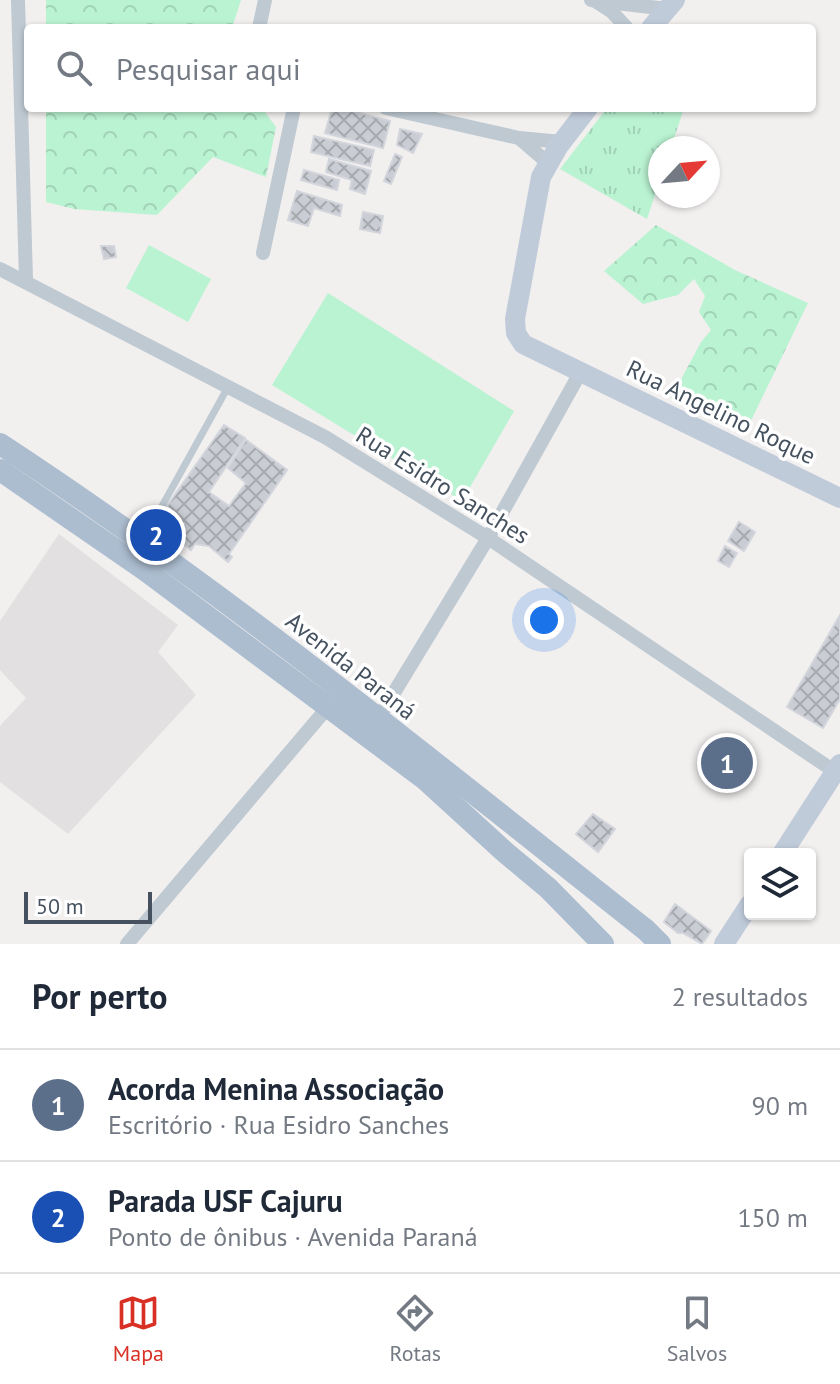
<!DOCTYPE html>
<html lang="pt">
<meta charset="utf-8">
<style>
:root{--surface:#fff;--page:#f2f2f3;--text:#1f2937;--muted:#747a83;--line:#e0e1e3;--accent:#d93025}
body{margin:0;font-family:"PT Sans",sans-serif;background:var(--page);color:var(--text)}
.controls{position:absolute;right:24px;bottom:24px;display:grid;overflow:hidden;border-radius:8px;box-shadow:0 2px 6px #0004}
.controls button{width:72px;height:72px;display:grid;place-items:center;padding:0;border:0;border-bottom:2px solid var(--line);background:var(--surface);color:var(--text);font:40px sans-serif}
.compass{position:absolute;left:648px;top:136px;width:72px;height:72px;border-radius:50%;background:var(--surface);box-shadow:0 2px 6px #0004;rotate:64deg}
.scale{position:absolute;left:24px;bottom:20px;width:128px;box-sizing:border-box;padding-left:8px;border:4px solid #45515e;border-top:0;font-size:22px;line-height:28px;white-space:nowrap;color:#45515e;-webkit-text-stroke:6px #fff;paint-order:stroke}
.you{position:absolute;left:544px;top:620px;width:28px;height:28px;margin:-20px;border:6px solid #fff;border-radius:50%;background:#1a73e8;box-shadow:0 0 0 12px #1a73e833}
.badge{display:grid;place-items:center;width:52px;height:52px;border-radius:50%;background:var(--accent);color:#fff;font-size:26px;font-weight:700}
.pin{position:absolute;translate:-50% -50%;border:4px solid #fff;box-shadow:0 2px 8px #0006}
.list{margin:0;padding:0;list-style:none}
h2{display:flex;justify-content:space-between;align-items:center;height:104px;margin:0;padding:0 32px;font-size:34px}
h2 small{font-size:26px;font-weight:400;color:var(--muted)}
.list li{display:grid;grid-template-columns:52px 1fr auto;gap:24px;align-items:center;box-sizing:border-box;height:112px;padding:0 32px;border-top:2px solid var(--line)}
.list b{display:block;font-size:30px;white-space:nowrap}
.list p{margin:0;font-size:26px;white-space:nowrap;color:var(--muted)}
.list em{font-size:26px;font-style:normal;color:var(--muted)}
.icon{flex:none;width:44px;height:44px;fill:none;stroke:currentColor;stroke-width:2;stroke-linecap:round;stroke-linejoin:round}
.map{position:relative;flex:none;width:840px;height:944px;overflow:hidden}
.search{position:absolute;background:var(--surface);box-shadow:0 2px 6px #0004;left:24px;right:24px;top:24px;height:88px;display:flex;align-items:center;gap:20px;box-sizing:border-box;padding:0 28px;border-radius:8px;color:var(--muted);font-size:30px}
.sheet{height:328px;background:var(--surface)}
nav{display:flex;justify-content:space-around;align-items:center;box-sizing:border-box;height:112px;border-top:2px solid var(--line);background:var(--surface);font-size:22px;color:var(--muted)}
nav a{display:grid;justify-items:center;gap:4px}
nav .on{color:var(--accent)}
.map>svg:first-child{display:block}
</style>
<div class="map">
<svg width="840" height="944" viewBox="0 0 840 944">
<defs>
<pattern id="grass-tufts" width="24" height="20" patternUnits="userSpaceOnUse" patternTransform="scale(2)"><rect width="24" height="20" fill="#baf3d2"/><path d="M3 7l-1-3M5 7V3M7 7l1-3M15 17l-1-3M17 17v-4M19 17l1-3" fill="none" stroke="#a1d2b7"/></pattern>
<pattern id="forest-crowns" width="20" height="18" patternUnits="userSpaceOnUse" patternTransform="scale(2)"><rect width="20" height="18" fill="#baf3d2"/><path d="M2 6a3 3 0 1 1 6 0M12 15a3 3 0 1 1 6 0" fill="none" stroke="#a1d2b7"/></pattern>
<pattern id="building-cross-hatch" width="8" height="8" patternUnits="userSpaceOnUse" patternTransform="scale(2)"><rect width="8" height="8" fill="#caced4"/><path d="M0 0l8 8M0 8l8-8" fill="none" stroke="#a6aaaf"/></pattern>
</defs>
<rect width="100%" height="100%" fill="#f2efef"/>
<polygon fill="#e3e0e1" points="59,534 178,625 158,652 196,695 68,834 0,782 0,726 26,698 0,670 0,621"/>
<polygon fill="url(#grass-tufts)" points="607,108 684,108 671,148 660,148 660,180 647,219 560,169"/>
<g fill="url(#forest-crowns)">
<polygon points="46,0 241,0 232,28 46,28"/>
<polygon points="46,108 262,108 276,127 266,177 213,157 157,215 74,209 46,202"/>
<polygon points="656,225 735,270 808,303 744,435 671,398 701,342 711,330 699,312 705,296 694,279 678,295 643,304 604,271"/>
</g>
<g fill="#baf3d2">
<polygon points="149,245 211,279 188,322 126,288"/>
<polygon points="328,293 514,411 462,501 272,385"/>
</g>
<g fill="url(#building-cross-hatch)" stroke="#d2d5db" stroke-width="2">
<polygon points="332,108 341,108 390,121 383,148 325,133"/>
<polygon points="400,129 422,134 413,153 397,145"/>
<polygon points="314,136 374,150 370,166 311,152"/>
<polygon points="395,154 402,157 391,184 384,181"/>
<polygon points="329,159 371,171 365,194 350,189 352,180 326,172"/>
<polygon points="304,170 339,180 337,190 301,180"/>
<polygon points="297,191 342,205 340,216 314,208 308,226 288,220"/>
<polygon points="363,212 383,216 380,233 360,229"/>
<polygon points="101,246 114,246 116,257 104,259"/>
<polygon points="224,425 245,438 209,492 229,506 246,483 228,468 246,440 287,470 229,554 232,557 228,562 209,546 195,544 191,550 180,541 182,535 176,531 179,526 162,513"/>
<polygon points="739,522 755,532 744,551 728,541"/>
<polygon points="725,546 737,553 729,567 718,561"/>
<polygon points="840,615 840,699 823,728 787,707"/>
<polygon points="593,814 615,829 598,852 576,834"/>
<polygon points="675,904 711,931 702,944 683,933 678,933 664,922"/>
</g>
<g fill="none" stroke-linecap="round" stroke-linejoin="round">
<polyline stroke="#bec9d2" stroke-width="7" points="151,526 228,387"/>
<g stroke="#bec9d2" stroke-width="14">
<polyline points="18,0 26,280"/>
<polyline points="591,0 667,9"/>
<polyline points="597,2 611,11 627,28"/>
<polyline points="259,28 265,0"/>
<polyline points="386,108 519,138 562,142"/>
<polyline points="519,138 548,163"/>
<polyline points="263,253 294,108"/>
<polyline points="0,269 325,437 488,538 840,775"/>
<polyline points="378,719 488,538 580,373"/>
<polyline points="127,944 328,707"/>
</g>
<g stroke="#c0cbda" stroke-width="20">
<polyline points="651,28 675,0"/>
<polyline points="588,108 558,147 541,177 515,319 516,333 523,344 840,498"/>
<polyline points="782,854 840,764"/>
<polyline points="724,944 750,904"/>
</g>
<g stroke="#acbdd0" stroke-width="22">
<path d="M0 444C226 592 435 763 646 930L660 944"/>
<polyline points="0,470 145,570 426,780 506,853 548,888 603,944"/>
</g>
</g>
<g text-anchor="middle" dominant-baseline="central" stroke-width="7" stroke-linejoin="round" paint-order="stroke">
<g font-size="24" fill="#45515e" stroke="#fff">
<text transform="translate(721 412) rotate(26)">Rua Angelino Roque</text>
<text transform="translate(443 485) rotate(32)">Rua Esidro Sanches</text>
<text transform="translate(351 666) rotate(38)">Avenida Paraná</text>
</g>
</g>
</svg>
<div class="controls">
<button><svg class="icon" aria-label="layers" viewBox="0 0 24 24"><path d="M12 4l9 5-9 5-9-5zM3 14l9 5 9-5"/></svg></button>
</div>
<svg class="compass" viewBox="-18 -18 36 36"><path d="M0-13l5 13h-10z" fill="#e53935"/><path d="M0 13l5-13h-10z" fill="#747a83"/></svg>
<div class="scale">50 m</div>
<div class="you"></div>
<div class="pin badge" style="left:727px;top:763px;background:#5c6f8a">1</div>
<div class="pin badge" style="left:156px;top:535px;background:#1a4fb4">2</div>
<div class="search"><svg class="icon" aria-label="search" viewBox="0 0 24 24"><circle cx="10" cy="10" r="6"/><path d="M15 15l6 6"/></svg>Pesquisar aqui</div>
</div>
<section class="sheet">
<h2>Por perto<small>2 resultados</small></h2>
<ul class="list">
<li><span class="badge" style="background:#5c6f8a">1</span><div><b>Acorda Menina Associação</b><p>Escritório · Rua Esidro Sanches</p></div><em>90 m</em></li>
<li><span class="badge" style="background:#1a4fb4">2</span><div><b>Parada USF Cajuru</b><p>Ponto de ônibus · Avenida Paraná</p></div><em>150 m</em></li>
</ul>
</section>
<nav>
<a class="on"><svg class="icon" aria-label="map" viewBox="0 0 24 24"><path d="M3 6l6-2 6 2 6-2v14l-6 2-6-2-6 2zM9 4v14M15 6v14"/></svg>Mapa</a>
<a><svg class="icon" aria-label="directions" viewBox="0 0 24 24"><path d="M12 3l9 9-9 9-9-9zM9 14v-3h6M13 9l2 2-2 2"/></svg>Rotas</a>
<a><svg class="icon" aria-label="saved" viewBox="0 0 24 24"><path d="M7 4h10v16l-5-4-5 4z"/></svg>Salvos</a>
</nav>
